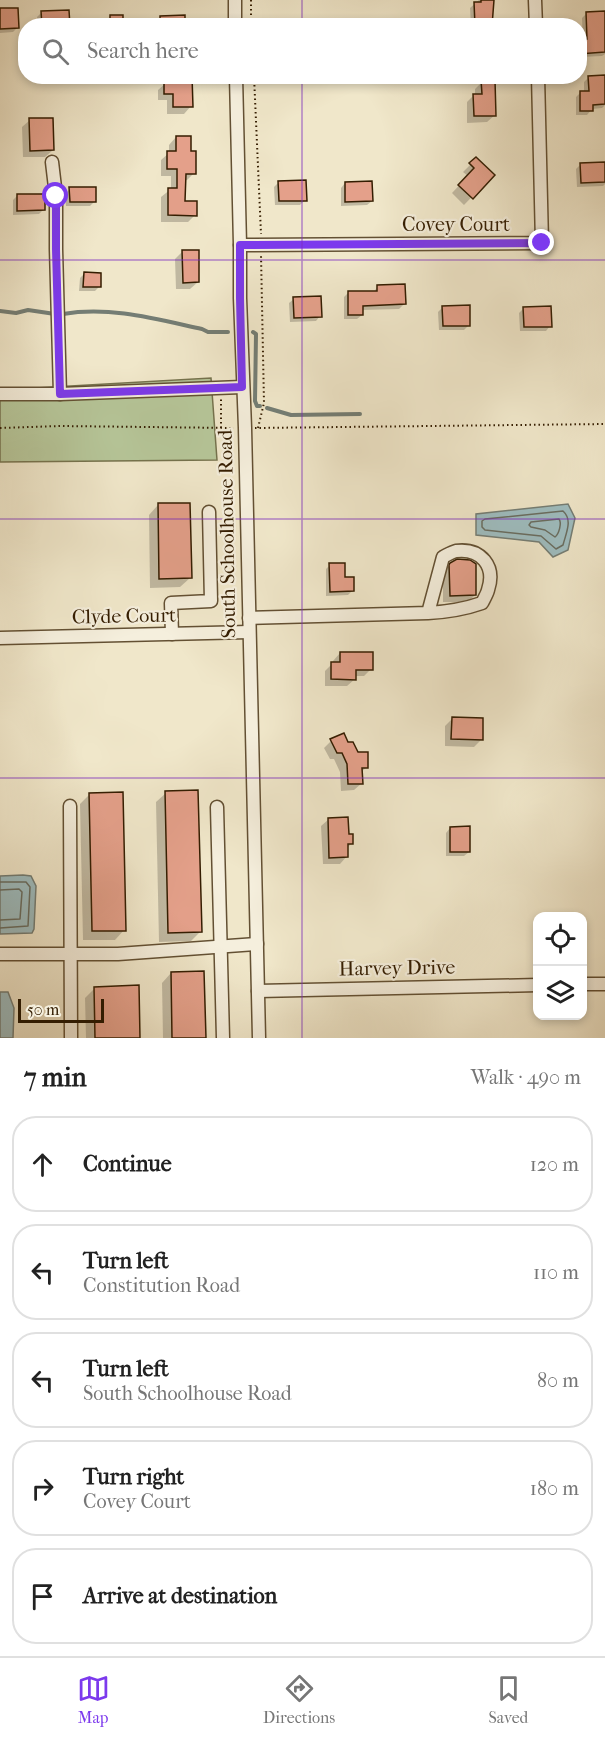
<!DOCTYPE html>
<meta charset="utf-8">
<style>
:root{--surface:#fff;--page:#f2f2f2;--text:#222;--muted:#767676;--line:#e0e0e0;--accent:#7c3aed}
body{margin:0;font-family:"IM FELL French Canon",serif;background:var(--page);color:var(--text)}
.controls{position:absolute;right:18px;bottom:18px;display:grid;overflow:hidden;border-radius:12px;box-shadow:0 3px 9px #0003}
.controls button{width:54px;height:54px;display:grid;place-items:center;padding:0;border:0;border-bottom:2px solid var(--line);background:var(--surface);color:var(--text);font:30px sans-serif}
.scale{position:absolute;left:18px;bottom:15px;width:86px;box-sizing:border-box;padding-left:6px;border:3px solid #341d01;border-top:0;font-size:16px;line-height:21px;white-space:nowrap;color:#341d01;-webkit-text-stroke:4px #f5efdd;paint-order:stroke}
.stop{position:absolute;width:18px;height:18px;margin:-14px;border:4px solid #7c3aed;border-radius:50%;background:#fff}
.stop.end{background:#7c3aed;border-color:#fff;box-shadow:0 2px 6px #0008}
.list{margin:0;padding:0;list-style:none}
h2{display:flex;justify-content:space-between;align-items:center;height:78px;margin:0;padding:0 24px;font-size:26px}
h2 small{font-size:20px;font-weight:400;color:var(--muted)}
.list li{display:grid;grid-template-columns:39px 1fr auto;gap:18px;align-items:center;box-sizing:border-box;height:96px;margin:0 12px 12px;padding:0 12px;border:2px solid var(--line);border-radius:24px}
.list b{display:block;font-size:22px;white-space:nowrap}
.list p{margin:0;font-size:20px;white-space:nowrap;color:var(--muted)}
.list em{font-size:20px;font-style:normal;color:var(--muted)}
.icon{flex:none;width:33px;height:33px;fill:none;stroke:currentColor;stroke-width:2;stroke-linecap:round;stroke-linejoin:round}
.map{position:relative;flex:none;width:605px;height:1038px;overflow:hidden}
.search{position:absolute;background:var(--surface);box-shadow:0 3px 9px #0003;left:18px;right:18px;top:18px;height:66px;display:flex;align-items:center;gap:15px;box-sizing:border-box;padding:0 21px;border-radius:24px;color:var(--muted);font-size:22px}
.sheet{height:618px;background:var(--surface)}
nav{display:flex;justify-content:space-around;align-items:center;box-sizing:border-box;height:84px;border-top:2px solid var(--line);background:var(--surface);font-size:16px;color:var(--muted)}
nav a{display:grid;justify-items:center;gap:3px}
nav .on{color:var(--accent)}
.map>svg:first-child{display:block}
</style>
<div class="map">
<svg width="605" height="1038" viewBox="0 0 605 1038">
<rect width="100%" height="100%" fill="#f0e7ca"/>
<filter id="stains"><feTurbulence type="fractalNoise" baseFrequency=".00333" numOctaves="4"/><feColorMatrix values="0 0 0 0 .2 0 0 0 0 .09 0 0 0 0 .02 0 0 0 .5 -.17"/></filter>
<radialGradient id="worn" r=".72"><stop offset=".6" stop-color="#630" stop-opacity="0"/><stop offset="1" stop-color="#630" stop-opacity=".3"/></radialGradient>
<polygon fill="#b6c699" stroke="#75724d" stroke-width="1.5" points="211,378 217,460 0,462 0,390"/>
<g fill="#9ebdc0" stroke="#747d74" stroke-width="1.5">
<polygon points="568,504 575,518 568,550 553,557 539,542 476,535 476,514"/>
<polygon points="23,875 31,876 36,886 34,929 32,933 0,934 0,876"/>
<polygon points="0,992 8,992 14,1008 13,1038 0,1038"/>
</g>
<g fill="#0003">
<polygon points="479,0 492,0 491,26 471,26 470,8"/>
<polygon points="0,10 17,28 13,32 0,33"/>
<polygon points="42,12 68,26 38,26 37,17"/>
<polygon points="605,12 605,54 602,56 580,57 580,41 583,41 582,18 587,13"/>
<polygon points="111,16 122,26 106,26 106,21"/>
<polygon points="161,17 183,26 145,26 149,19 159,19"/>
<polygon points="166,76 191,76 191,106 184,114 167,114 167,100 158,100 158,90 166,83"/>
<polygon points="589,77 605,77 605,105 602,108 592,109 587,115 576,115 576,97 581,92 584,92 584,82"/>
<polygon points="482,82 495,115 487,122 467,123 467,102 475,94 475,89"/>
<polygon points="30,120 53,150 45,157 23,157 22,127"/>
<polygon points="176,137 189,152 194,173 187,180 184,180 183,202 195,215 188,222 161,222 161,197 171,189 171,176 161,176 161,160 169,153 169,145"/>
<polygon points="476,159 493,175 464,205 452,193 468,176 463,172"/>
<polygon points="605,163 605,184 603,186 577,187 576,169 581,164"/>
<polygon points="279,182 305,200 300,205 275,205 274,187"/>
<polygon points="345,183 372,201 367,205 341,206 341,188"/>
<polygon points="70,189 95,201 90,206 66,206 65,194"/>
<polygon points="17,196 43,210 39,214 13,215 13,200"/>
<polygon points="182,252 198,282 190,289 176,289 175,259"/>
<polygon points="84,274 99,287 95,291 79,291 80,278"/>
<polygon points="378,286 404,304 399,309 362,310 362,315 357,319 344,319 344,297 348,293 373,293"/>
<polygon points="294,299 320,316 316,321 290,322 289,303"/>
<polygon points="443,307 469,325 464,330 439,330 438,312"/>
<polygon points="524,308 550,326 546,331 520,331 519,313"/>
<polygon points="158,505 190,578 180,587 150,588 149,515"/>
<polygon points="451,564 475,595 468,602 443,602 443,571"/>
<polygon points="330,565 353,590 348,595 326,596 326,569"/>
<polygon points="340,653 371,669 364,676 355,676 355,679 347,686 325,686 325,671 333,663 333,661"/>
<polygon points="452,719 481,740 474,747 445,746 445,726"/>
<polygon points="331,741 347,744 367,767 361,772 362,783 354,790 341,791 340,772 334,759 330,759 324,748"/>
<polygon points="166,793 200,932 191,941 159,942 156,802"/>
<polygon points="90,794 124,930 115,940 83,940 80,804"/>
<polygon points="329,819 348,836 351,844 347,848 347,856 340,864 323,864 321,826"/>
<polygon points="450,828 469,852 464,856 446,856 446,833"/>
<polygon points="171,973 204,1038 163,1038 162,983"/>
<polygon points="95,988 139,1038 86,1038 85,998"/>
</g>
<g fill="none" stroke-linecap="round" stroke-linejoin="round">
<g stroke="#696d60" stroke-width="1.5">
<path d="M563 511C573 520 566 533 563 545L556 549 541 536 485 530 482 527V521L485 519Z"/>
<path d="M559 519C562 523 559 534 555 537L545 530 531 527 529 525 531 522Z"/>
<polyline points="0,882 26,882 30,887 28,926 0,928"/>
<polyline points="0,890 19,889 22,892 20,919 0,920"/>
</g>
<g stroke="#747d74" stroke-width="4">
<polyline points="0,311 16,313 28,310 55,314"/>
<path d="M63 314C110 306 156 319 202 329L208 332H228"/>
<polyline points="253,332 256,334 255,401 257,406 260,406"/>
<polyline points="267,408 291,415 360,414"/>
</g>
</g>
<g fill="#e4a08a" stroke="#341d01" stroke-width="1.5">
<polygon points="481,0 494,0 492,26 475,26 474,2 481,2"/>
<polygon points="0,8 18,8 19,28 0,29"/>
<polygon points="69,10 70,26 42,26 41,11"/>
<polygon points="605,11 605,52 579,54 579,40 587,39 586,12"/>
<rect x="110" y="15" width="13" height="11"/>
<polygon points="185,15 185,26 160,26 160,16"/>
<polygon points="605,75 605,104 593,105 593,111 580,111 580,91 589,91 588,76"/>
<polygon points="173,76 192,76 193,107 173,107 173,94 164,94 164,82 173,81"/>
<polygon points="481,80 495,80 496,116 474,116 473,94 482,94"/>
<polygon points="29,118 53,118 54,150 30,151"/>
<polygon points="176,136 191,136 191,151 196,151 196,174 186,174 185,201 197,201 197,216 168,215 168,188 177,188 177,169 167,169 167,151 176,151"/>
<polygon points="476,157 495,175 473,199 458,185 474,168 469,163"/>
<polygon points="605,162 605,182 581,183 580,163"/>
<polygon points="306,180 307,201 279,201 278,181"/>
<polygon points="372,181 373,201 345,202 345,182"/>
<polygon points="69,187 96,187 96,202 70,202"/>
<polygon points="17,194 45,194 45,210 17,211"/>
<polygon points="182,250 199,250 199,282 183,283"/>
<polygon points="84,272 101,273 101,287 83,287"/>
<polygon points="405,284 406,304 363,306 363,315 348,315 348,291 377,291 377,285"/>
<polygon points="321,296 322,317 294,318 293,297"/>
<polygon points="470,305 470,326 443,326 442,306"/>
<polygon points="551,306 552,327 524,327 523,307"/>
<polygon points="158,503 190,503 192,578 159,579"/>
<polygon points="457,559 470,560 476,564 476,595 450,596 449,565 450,563"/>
<polygon points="329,563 345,563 345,577 354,577 354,591 330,592"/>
<polygon points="340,652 373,652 373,670 356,670 356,680 331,679 331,662 340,662"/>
<polygon points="452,717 483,718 483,740 451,739"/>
<polygon points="344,733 348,742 353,742 358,752 368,752 368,768 362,768 363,784 348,784 347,764 342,753 337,753 330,739"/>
<polygon points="198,790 202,932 168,933 165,791"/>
<polygon points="123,792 126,931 92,931 89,793"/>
<polygon points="348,817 349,834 353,834 353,844 348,844 348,857 329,858 328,818"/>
<polygon points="470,826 470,852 450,852 450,827"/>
<polygon points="204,971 206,1038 172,1038 171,972"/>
<polygon points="139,985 140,1038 95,1038 94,987"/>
</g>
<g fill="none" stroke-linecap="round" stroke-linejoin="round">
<defs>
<g id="minor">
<polyline points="235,0 235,26"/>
<polyline points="535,0 536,26"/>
<polyline points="236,76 240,245 240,298 245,428 259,1038"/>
<polyline points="52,162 56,196 56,249 60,394"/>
<polyline points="240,245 542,243 538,76"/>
<polyline points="0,394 60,394 242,387"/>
<path d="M249 618 428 613C446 612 465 609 482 603 484 599 487 594 488 590 496 566 481 548 456 551 452 552 447 555 443 557L428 613"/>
<polyline points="172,634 171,603 211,601 209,512"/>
<polyline points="0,638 249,632"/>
<polyline points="70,806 71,1038"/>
<polyline points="217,807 223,1038"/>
<polyline points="0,954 118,954 257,944"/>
<polyline points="582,984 605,984"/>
<polyline points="258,991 538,985"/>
</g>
</defs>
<use href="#minor" stroke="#635033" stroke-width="15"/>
<g stroke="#341d01" stroke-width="2" stroke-dasharray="1.5 3" stroke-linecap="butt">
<polyline points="251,0 251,26"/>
<polyline points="254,76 261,234"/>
<polyline points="0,428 60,426 234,428"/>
<polyline points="221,428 221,399"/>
<polyline points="255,428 605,424"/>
<polyline points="258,428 264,403 261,255"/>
</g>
<use href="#minor" stroke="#f5efdd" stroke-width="12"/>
</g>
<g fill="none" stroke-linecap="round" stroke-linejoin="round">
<polyline stroke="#7c3aed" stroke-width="8" points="56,196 56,249 60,394 242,387 240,298 240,245 542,243"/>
</g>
<path fill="none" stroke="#7b2cbf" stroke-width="1.5" stroke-opacity="0.55" d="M302 0V26M302 76V1038M0 260H605M0 519H605M0 778H605"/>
<g text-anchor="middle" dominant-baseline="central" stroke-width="4.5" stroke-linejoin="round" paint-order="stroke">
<g font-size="20" fill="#341d01" stroke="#f5efdd">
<text x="456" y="224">Covey Court</text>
<text transform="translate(227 534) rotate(-91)">South Schoolhouse Road</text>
<text transform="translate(124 616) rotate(-1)">Clyde Court</text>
<text transform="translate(397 968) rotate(-1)">Harvey Drive</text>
</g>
</g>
<rect width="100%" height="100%" filter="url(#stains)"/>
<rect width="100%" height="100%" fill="url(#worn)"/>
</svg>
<div class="controls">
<button><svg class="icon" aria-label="locate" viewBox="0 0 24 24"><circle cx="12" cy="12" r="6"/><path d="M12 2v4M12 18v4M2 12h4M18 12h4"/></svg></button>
<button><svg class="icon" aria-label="layers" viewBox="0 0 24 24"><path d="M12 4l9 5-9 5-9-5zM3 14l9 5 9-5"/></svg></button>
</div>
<div class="scale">50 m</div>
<div class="stop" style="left:56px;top:196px"></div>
<div class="stop end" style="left:542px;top:243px"></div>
<div class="search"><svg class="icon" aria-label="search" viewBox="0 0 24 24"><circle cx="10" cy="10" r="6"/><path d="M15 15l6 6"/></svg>Search here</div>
</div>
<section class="sheet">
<h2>7 min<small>Walk · 490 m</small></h2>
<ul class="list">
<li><svg class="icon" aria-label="ahead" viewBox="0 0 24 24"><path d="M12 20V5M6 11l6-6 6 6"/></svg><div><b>Continue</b></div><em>120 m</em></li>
<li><svg class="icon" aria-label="left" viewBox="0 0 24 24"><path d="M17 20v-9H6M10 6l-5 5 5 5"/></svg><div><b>Turn left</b><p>Constitution Road</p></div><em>110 m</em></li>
<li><svg class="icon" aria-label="left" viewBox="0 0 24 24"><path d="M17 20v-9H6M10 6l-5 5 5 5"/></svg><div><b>Turn left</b><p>South Schoolhouse Road</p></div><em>80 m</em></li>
<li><svg class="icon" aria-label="right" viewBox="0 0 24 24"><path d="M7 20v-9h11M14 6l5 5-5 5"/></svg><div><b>Turn right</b><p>Covey Court</p></div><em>180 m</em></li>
<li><svg class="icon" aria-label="arrive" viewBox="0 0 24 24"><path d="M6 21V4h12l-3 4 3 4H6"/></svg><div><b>Arrive at destination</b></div></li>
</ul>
</section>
<nav>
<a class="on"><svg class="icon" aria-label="map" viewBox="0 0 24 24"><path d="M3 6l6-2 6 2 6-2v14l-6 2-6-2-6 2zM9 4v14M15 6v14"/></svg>Map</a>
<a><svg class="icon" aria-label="directions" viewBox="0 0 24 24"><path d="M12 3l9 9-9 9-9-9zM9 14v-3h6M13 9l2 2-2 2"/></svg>Directions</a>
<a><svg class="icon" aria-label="saved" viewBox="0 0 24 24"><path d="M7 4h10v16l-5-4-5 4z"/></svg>Saved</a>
</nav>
